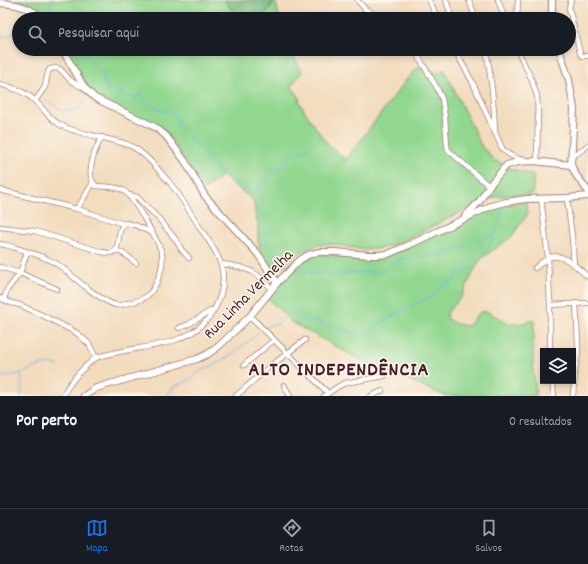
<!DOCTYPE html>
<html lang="pt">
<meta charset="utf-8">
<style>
:root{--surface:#171b24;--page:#242831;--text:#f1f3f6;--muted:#9ea1a6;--line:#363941;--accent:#1a73e8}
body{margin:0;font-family:Dekko,sans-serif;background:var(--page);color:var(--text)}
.controls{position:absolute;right:12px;bottom:12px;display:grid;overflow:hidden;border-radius:0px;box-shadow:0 2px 6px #0003}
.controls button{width:36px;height:36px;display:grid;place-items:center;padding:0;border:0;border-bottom:1px solid var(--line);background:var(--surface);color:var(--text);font:20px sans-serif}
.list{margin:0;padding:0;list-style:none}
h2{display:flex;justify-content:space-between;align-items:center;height:52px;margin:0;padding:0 16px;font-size:17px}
h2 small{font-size:13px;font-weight:400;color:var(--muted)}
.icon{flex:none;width:22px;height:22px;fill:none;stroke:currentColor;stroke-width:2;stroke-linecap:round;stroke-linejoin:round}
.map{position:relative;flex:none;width:588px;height:396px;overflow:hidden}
.search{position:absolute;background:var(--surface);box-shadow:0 2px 6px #0003;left:12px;right:12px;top:12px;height:44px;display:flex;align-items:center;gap:10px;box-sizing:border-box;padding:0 14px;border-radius:22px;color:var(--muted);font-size:15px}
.sheet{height:112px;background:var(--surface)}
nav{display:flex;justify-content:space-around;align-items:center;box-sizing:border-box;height:56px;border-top:1px solid var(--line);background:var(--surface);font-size:11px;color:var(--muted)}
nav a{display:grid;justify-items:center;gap:2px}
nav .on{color:var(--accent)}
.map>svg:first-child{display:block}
</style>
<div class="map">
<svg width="588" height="396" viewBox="0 0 588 396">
<rect width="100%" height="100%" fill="#fbf7ec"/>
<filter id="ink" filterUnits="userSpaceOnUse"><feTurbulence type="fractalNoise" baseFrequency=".025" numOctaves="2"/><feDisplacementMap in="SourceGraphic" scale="8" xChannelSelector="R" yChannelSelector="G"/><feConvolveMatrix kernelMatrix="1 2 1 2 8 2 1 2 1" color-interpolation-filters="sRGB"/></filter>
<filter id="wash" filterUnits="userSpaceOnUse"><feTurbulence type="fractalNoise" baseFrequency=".012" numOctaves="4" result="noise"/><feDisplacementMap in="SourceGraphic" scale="16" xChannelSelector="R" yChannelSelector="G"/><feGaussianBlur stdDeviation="0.9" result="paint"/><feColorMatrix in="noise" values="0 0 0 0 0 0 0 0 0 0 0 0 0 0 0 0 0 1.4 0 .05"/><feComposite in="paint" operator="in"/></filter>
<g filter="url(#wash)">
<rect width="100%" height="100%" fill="#f3dbbe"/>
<g fill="#92d790" stroke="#6e7b5e">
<polygon points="15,0 225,0 232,11 237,16 246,13 257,12 264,16 275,0 280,19 45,19 33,9"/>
<polygon points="64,49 290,49 302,72 291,86 300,98 299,101 305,112 325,141 345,159 345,161 407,79 408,79 414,71 420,66 428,66 436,73 442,72 444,69 482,147 494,160 512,169 533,175 533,194 501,196 485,200 403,241 387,247 375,249 364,250 332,244 317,245 304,250 292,258 284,266 278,267 272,266 269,264 261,255 258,239 258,226 253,200 222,175 205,190 170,138 91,93"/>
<path d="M526 202 527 215 511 237 482 258 478 263 461 297 450 309 447 314V318C453 324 459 325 468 326 472 323 476 315 480 312 488 308 503 323 512 324 519 325 526 322 534 320L533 369 536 396H445L359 359 291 322 266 296 294 267 313 254 382 256 485 208Z"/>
</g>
<polygon fill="#75b87a" stroke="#606c52" points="225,0 274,0 264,16 257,12 246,13 237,16 232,11"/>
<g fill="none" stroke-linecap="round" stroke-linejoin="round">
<g stroke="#75b8ea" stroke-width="1">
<path d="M50 0C48 9 58 12 62 19"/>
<polyline points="254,15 262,0"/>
<polyline points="52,19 59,16"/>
<polyline points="0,37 7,36 13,33 19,32"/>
<path d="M85 49C85 63 96 63 102 73 105 77 105 84 107 89L110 90H115L133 98 142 94 144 95 145 102 147 104 174 115 176 117 178 122 188 130 192 139 203 152 209 158 212 164 219 172 223 176 241 185 248 189 257 192 259 195 262 203V219L267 235V242L270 248 282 260"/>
<polyline points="101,84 104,80"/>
<polyline points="45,101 50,102 61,110 72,111 77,110 86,101"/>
<polyline points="257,192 270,174 274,170 283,167 291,156 307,149 320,137"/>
<polyline points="298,269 305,272 318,274 325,273 338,274 357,273 367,272 382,273 384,269 395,262 404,258 412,259 421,256 441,255 447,254 459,250 484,238 493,235"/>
<path d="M266 327 271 324H278C283 319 291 312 298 312L301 314 303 318 308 320 317 321 329 327 346 330 357 334H362L407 308 436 294 438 291 440 287 452 282 455 280 458 274 470 268 479 263 482 255 492 242 505 206"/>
<path d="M21 373C21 381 23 388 21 396"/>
<path d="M0 377C7 376 15 375 22 373 36 368 44 361 59 366"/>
<polyline points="166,396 175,386 186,382 204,369 210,367 222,360 227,358 259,333"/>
</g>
</g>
</g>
<g filter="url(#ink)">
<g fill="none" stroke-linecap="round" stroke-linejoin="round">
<defs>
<g id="street">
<polyline points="357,0 365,9 383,19"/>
<polyline points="429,0 438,19"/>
<polyline points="446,0 452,19"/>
<polyline points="469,0 476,19"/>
<polyline points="498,0 505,19"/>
<polyline points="571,0 569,8 580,53 582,56 588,56"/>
<polyline points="517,19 518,0"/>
<polyline points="414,49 437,88 442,99 445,118 447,145 448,150 489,186"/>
<path d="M454 49 472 81 502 148C508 156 516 159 526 160"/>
<path d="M486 49C491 76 494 103 495 131"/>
<polyline points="517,49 531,78 537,96 538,115 537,161"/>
<path d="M0 84C12 87 26 92 35 101 43 108 49 118 59 124 76 134 100 136 119 142 123 143 127 144 131 146 141 151 149 159 156 167 161 173 166 178 170 183 182 198 192 215 202 231 209 241 218 253 221 265 227 285 218 309 204 323 182 346 143 346 114 353 108 355 101 355 96 358 93 359 90 363 87 365 76 375 69 383 63 396"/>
<polyline points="35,101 45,87 48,72 50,69 56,68 60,69 71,81 80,86 84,87"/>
<polyline points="571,157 582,150 588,145"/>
<polyline points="0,190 77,209 93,183"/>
<polyline points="129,195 137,197 159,219 176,240 181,249 189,258"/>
<polyline points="541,198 548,258 550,305 550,351"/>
<polyline points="567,198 572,237 574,265"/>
<polyline points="77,209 124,224"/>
<path d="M0 227 35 231 102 252C107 253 112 254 116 250 120 241 117 228 126 223L135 225 152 233"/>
<path d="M0 244 6 245C22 250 42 255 57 264 62 267 66 271 71 275 80 283 105 303 116 305 120 306 124 304 128 303 134 302 142 300 147 296 157 288 164 266 162 254 160 244 132 195 123 190 115 186 105 187 96 186 88 179 91 164 94 155 95 149 99 143 102 137"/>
<polyline points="116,250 126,255 136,263"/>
<path d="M221 264C231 265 243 267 253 272 260 276 266 283 272 289"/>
<polyline points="0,267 20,273 57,289"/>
<path d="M535 268C539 265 543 261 548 258 562 251 578 268 588 277"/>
<polyline points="0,298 11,303 20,305 44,316 77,333 89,344 96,358"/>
<polyline points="4,299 7,290 20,273 27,252"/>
<polyline points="550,305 588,303"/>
<polyline points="250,316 328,393"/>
<polyline points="179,328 189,324 212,310"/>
<polyline points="244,365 274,340"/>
<polyline points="552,381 554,396"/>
<polyline points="284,385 290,396"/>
<polyline points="236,396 268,368 305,340"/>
<polyline points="324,396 339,386 345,383 384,376"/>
<polyline points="371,396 382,391"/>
<polyline points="573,396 575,371 578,354 578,344 576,303"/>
</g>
<g id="secondary">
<path d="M0 3C16 4 31 7 43 19"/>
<polyline points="552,19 552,0"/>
<polyline points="62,49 84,87 95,98 155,127 166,136 185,161 205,196 258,254 277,283"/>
<polyline points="559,49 569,80 574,109 571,165 576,175 588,191"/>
<polyline points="465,216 479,202 489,186 504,168 507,165 518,162 533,161 571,165"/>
<polyline points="84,396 96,388 197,359 208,354 219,346 250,316 277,283 300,260 308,255 318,252 335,252 369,255 378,255 388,254 409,245 491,206 506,202 526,199 567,198 588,196"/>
</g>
</defs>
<use href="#street" stroke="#9e7d74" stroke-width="6"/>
<use href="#secondary" stroke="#9e7d74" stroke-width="8"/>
<use href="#street" stroke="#fff" stroke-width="4.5"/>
<use href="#secondary" stroke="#fff" stroke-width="6"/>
</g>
</g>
<g text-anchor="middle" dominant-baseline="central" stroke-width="3" stroke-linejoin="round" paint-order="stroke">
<g font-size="16" fill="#4a1f2b" stroke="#fbf7ec">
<text transform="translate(249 295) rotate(-45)">Rua Linha Vermelha</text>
</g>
<g font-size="20" font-weight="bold" letter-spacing="1" fill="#4a1f2b" stroke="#fbf7ec">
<text x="339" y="371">ALTO INDEPENDÊNCIA</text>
</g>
</g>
</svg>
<div class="controls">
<button><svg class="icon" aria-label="layers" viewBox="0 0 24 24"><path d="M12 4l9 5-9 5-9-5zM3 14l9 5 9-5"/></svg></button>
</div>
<div class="search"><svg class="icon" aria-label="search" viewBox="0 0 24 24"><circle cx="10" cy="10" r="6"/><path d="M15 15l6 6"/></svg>Pesquisar aqui</div>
</div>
<section class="sheet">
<h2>Por perto<small>0 resultados</small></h2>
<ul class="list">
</ul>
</section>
<nav>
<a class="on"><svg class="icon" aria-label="map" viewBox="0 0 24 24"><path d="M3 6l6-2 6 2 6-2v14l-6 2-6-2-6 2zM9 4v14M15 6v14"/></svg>Mapa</a>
<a><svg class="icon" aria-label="directions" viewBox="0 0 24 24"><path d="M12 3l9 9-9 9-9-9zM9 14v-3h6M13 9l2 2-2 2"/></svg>Rotas</a>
<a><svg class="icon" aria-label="saved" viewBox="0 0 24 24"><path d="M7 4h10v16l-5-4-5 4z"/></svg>Salvos</a>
</nav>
